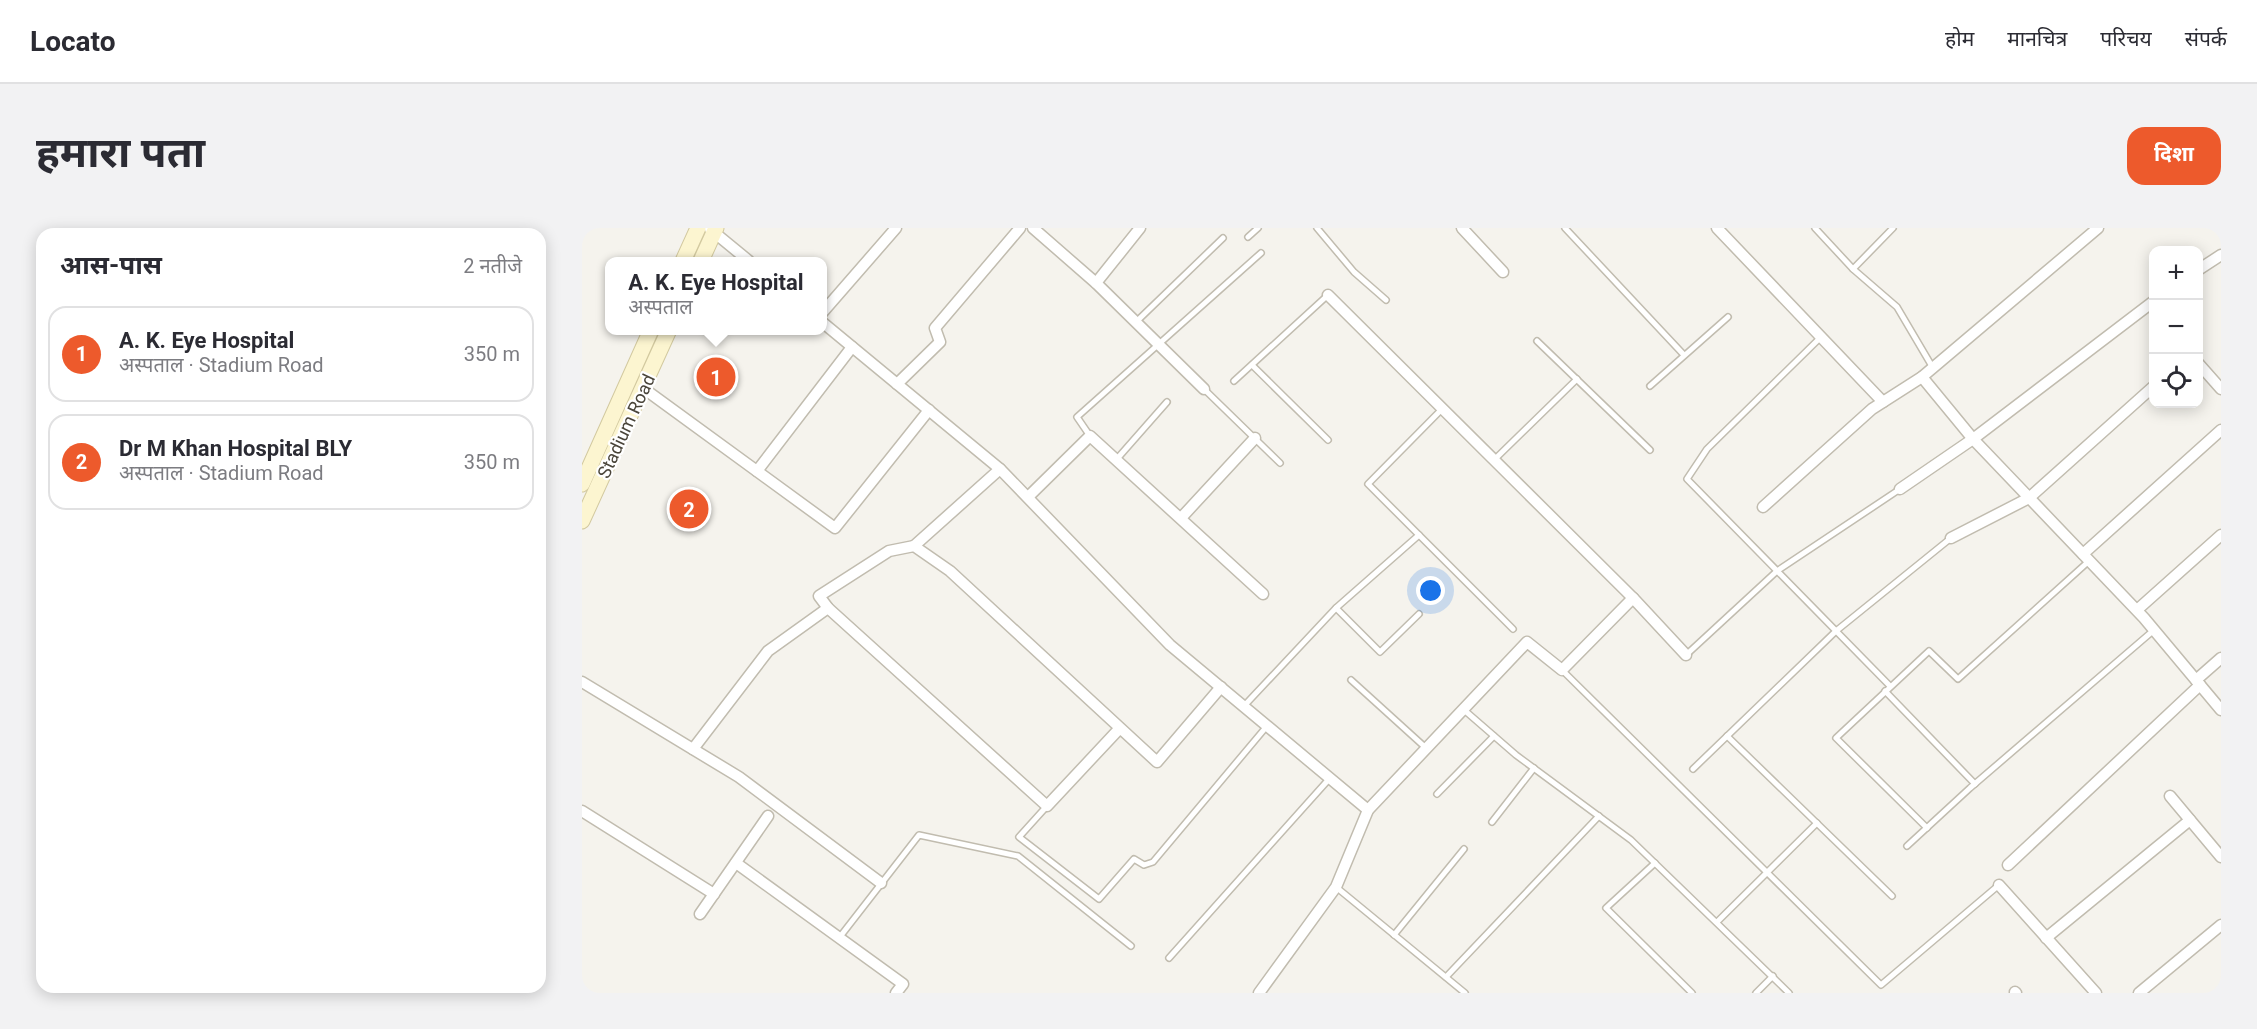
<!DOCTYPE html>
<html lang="hi">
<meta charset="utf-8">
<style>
:root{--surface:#fff;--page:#f2f2f3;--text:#2b2b33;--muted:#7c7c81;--line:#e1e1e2;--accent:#ed5a2c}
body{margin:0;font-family:Roboto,"Noto Sans Devanagari",sans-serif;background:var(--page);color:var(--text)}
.controls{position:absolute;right:18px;top:18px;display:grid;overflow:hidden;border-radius:12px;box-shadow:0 3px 15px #0003}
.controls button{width:54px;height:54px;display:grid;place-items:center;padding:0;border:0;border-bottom:2px solid var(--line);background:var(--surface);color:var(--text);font:30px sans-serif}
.you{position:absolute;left:849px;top:363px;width:21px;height:21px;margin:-15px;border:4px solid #fff;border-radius:50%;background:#1a73e8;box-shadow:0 0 0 9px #1a73e833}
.badge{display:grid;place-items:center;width:39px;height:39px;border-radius:50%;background:var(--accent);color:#fff;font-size:20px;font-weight:700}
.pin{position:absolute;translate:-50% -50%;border:3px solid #fff;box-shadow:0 2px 6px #0006}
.popup{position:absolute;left:23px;top:29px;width:222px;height:78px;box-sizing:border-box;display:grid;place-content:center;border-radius:12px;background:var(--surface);filter:drop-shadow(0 2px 4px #0005);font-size:20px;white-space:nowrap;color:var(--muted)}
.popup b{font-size:22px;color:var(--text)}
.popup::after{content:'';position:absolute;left:50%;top:100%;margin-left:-12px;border:12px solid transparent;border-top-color:var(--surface)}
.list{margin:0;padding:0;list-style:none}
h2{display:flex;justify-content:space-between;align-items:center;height:78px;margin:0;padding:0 24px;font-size:26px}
h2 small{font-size:20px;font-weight:400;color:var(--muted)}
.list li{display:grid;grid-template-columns:39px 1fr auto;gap:18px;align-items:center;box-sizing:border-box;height:96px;margin:0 12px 12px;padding:0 12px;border:2px solid var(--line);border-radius:18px}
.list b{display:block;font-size:22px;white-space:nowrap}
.list p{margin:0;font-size:20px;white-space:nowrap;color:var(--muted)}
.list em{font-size:20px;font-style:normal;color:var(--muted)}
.icon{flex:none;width:33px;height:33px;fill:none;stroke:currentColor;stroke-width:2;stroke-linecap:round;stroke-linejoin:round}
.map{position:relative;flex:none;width:1639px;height:765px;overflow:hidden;border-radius:18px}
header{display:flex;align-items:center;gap:36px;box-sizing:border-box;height:84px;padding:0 30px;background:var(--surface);border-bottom:2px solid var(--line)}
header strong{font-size:28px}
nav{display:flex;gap:33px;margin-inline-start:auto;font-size:21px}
.intro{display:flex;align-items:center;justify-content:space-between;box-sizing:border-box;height:144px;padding:0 36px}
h1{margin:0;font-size:42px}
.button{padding:15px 27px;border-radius:18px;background:var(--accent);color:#fff;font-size:21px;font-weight:700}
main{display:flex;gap:36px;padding:0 36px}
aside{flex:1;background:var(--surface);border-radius:18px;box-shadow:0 3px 15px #0003}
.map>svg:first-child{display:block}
</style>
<header>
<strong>Locato</strong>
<nav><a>होम</a><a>मानचित्र</a><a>परिचय</a><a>संपर्क</a></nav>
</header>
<div class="intro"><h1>हमारा पता</h1><a class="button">दिशा</a></div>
<main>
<aside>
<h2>आस-पास<small>2 नतीजे</small></h2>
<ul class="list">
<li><span class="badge">1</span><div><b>A. K. Eye Hospital</b><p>अस्पताल · Stadium Road</p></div><em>350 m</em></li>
<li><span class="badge">2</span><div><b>Dr M Khan Hospital BLY</b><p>अस्पताल · Stadium Road</p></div><em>350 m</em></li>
</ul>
</aside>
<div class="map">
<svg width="1639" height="765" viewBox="0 0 1639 765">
<rect width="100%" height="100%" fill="#f5f3ed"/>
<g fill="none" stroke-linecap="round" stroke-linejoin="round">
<defs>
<g id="lane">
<polyline points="735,0 772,44 804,72"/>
<polyline points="983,0 1102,127"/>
<polyline points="1233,0 1271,41 1315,79 1351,140"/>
<polyline points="666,9 676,0"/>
<polyline points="1271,41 1311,0"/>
<polyline points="554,94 641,10"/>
<polyline points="1239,109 1125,221 1105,251 1308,458"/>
<polyline points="955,113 1068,222"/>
<polyline points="670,137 746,212"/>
<polyline points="652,153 746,67"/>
<polyline points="1068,158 1146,89"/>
<polyline points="622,161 698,235"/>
<polyline points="860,181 786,256 931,401"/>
<polyline points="508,208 495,189 679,25"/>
<polyline points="534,232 585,174"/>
<polyline points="912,232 995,151"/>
<polyline points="754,380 798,424 837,386"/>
<polyline points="1104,427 1195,343 1318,261"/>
<polyline points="980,442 1299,757 1417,657"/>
<polyline points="769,452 844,520"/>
<polyline points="1303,463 1393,556"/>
<polyline points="662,478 754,380 837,307"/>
<polyline points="881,481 934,527 1049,612 1207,765"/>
<polyline points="1145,508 1310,668"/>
<polyline points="1111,541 1254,403 1369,310"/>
<polyline points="855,566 912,508"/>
<polyline points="465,578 437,609 517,671 552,631 562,637 571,634 685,498"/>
<polyline points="910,594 952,540"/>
<polyline points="1345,600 1254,510 1347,423 1376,451 1507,333"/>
<polyline points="1325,618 1388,560 1572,402"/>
<polyline points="1073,635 1024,680 1110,765"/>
<polyline points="754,659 883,765"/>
<polyline points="1135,694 1235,595"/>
<polyline points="812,707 882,621"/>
<polyline points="257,710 337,607 436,628 549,718"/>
<polyline points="587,730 748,550"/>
<polyline points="864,749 1017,588"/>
<polyline points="1174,765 1191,748"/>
</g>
<g id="street">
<polyline points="451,0 514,55 622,161"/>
<polyline points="880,0 921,44"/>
<polyline points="1135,0 1301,174"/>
<polyline points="128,1 167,33"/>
<polyline points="1616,42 1639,27"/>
<polyline points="514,55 558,0"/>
<polyline points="746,67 1051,370 1104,427"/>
<polyline points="240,85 314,0"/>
<polyline points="240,94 418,241 588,417 786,582"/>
<polyline points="1616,135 1639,161"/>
<polyline points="1340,149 1391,211 1562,390 1639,482"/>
<polyline points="315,156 358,114 353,100 438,0"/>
<polyline points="61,160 253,300 347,182"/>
<polyline points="175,243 270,119"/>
<polyline points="1318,261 1391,211 1572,73"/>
<polyline points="446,269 508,208 681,366"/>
<polyline points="1181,279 1290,181 1340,149 1516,0"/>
<polyline points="599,290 673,210"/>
<polyline points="1369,310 1447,270 1572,158"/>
<polyline points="332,318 418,241"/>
<polyline points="1501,326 1639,202"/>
<polyline points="1555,382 1639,307"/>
<polyline points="1614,452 1639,430"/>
<polyline points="0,454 157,549 299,655"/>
<polyline points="538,500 465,578 246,380 237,368 307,323 332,318 368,343 575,534 639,459"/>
<polyline points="111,521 186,423 246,380"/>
<polyline points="1588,568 1639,629"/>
<polyline points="0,583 132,666"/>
<polyline points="154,635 321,756 314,765"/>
<polyline points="1426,637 1618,457"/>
<polyline points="1417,657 1514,765"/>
<polyline points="118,686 186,588"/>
<polyline points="1464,710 1608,592"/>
<polyline points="1433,764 1434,765"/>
<polyline points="677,765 754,659 786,582 945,414 980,442 1051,370"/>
<polyline points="1557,765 1639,697"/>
</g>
<g id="secondary">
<polyline points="101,33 116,0"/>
<polyline points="119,33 134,0"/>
<polyline points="0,256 69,102"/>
<polyline points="0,293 87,102"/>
</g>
</defs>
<use href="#lane" stroke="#c1bcaf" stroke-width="8"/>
<use href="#street" stroke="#c1bcaf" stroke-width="13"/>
<use href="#secondary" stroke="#d2c99f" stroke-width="17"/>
<use href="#lane" stroke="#fff" stroke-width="5"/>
<use href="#street" stroke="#fff" stroke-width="10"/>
<use href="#secondary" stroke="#fcf5d0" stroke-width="15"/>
</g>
<g text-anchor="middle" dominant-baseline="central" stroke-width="4.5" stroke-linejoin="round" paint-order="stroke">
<g font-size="18" fill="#4a453a" stroke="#fff">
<text transform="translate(44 198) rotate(-65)">Stadium Road</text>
</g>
</g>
</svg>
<div class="controls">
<button>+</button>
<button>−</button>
<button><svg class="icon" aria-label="locate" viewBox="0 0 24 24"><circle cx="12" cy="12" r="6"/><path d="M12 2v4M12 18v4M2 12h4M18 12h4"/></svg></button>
</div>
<div class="you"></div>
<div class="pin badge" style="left:134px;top:149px">1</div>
<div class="popup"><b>A. K. Eye Hospital</b>अस्पताल</div>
<div class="pin badge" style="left:107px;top:281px">2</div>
</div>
</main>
